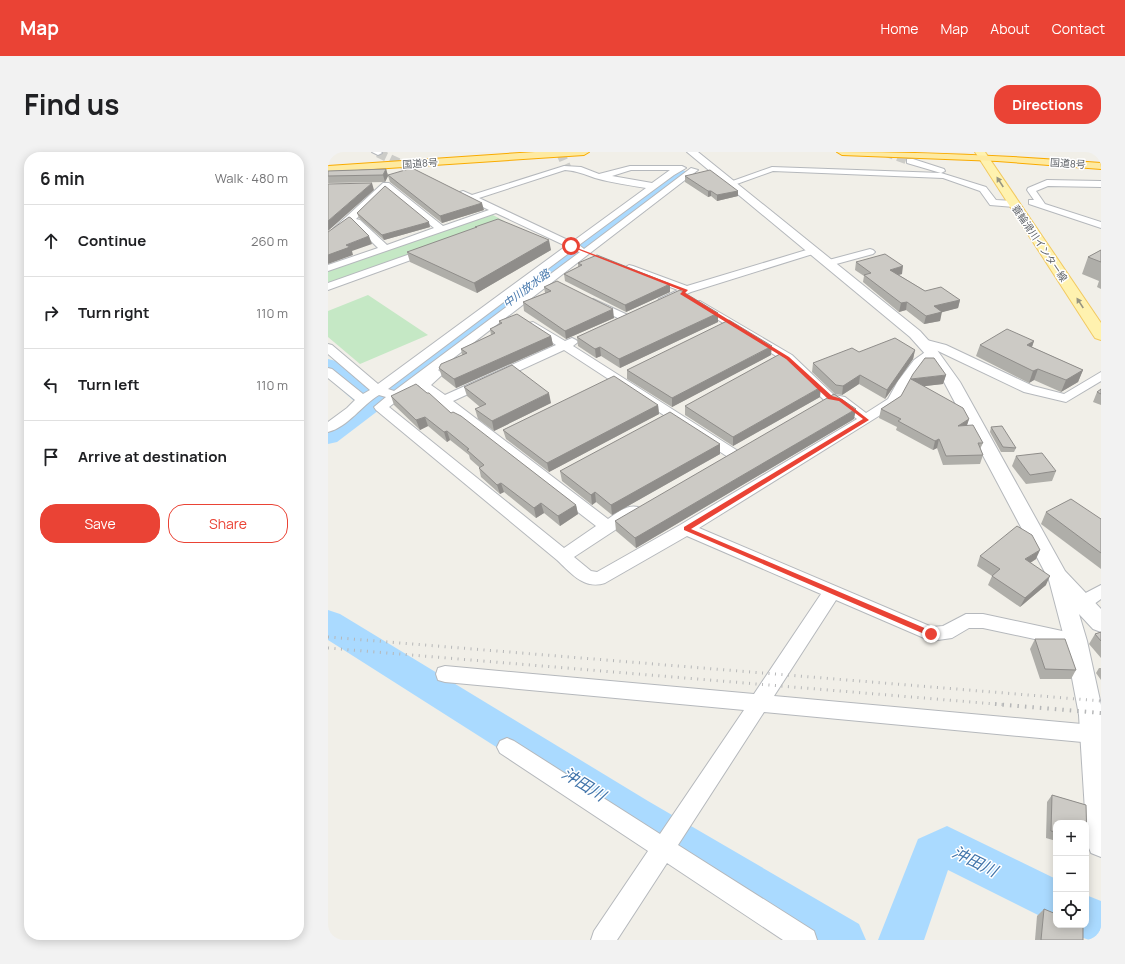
<!DOCTYPE html>
<meta charset="utf-8">
<style>
:root{--surface:#fff;--page:#f2f2f2;--text:#202124;--muted:#757577;--line:#e0e0e0;--accent:#ea4335}
body{margin:0;font-family:Manrope,"Noto Sans JP",sans-serif;background:var(--page);color:var(--text)}
.controls{position:absolute;right:12px;bottom:12px;display:grid;overflow:hidden;border-radius:8px;box-shadow:0 2px 10px #0003}
.controls button{width:36px;height:36px;display:grid;place-items:center;padding:0;border:0;border-bottom:1px solid var(--line);background:var(--surface);color:var(--text);font:20px sans-serif}
.stop{position:absolute;width:12px;height:12px;margin:-9px;border:3px solid #ea4335;border-radius:50%;background:#fff}
.stop.end{background:#ea4335;border-color:#fff;box-shadow:0 1px 4px #0008}
.list{margin:0;padding:0;list-style:none}
h2{display:flex;justify-content:space-between;align-items:center;height:52px;margin:0;padding:0 16px;font-size:17px}
h2 small{font-size:13px;font-weight:400;color:var(--muted)}
.list li{display:grid;grid-template-columns:26px 1fr auto;gap:12px;align-items:center;box-sizing:border-box;height:72px;padding:0 16px;border-top:1px solid var(--line)}
.list b{display:block;font-size:15px;white-space:nowrap}
.list em{font-size:13px;font-style:normal;color:var(--muted)}
.actions{display:flex;gap:8px;padding:12px 16px}
.actions a{flex:1;padding:9px 0;border:1px solid var(--accent);border-radius:16px;text-align:center;font-size:14px;color:var(--accent)}
.actions .main{background:var(--accent);color:#fff}
.icon{flex:none;width:22px;height:22px;fill:none;stroke:currentColor;stroke-width:2;stroke-linecap:round;stroke-linejoin:round}
.map{position:relative;flex:none;width:773px;height:788px;overflow:hidden;border-radius:16px}
header{display:flex;align-items:center;gap:24px;box-sizing:border-box;height:56px;padding:0 20px;background:var(--accent);color:#fff}
header strong{font-size:19px}
nav{display:flex;gap:22px;margin-inline-start:auto;font-size:14px}
.intro{display:flex;align-items:center;justify-content:space-between;box-sizing:border-box;height:96px;padding:0 24px}
h1{margin:0;font-size:28px}
.button{padding:10px 18px;border-radius:16px;background:var(--accent);color:#fff;font-size:14px;font-weight:700}
main{display:flex;gap:24px;padding:0 24px}
aside{flex:1;background:var(--surface);border-radius:16px;box-shadow:0 2px 10px #0003}
.map>svg:first-child{display:block}
</style>
<header>
<strong>Map</strong>
<nav><a>Home</a><a>Map</a><a>About</a><a>Contact</a></nav>
</header>
<div class="intro"><h1>Find us</h1><a class="button">Directions</a></div>
<main>
<aside>
<h2>6 min<small>Walk · 480 m</small></h2>
<ul class="list">
<li><svg class="icon" aria-label="ahead" viewBox="0 0 24 24"><path d="M12 20V5M6 11l6-6 6 6"/></svg><div><b>Continue</b></div><em>260 m</em></li>
<li><svg class="icon" aria-label="right" viewBox="0 0 24 24"><path d="M7 20v-9h11M14 6l5 5-5 5"/></svg><div><b>Turn right</b></div><em>110 m</em></li>
<li><svg class="icon" aria-label="left" viewBox="0 0 24 24"><path d="M17 20v-9H6M10 6l-5 5 5 5"/></svg><div><b>Turn left</b></div><em>110 m</em></li>
<li><svg class="icon" aria-label="arrive" viewBox="0 0 24 24"><path d="M6 21V4h12l-3 4 3 4H6"/></svg><div><b>Arrive at destination</b></div></li>
</ul>
<div class="actions"><a class="main">Save</a><a>Share</a></div>
</aside>
<div class="map">
<svg width="773" height="788" viewBox="0 0 773 788">
<rect width="100%" height="100%" fill="#f1efe8"/>
<g fill="#c5e8c5">
<polygon points="160,63 165,63 176,69 0,133 0,119"/>
<polygon points="40,143 100,183 32,212 0,185 0,159"/>
</g>
<g fill="none" stroke-linecap="round" stroke-linejoin="round">
<polyline stroke="#aadaff" stroke-width="6" points="760,766 773,777"/>
<g fill="#aadaff" fill-rule="evenodd">
<polygon points="352,17 357,19 360,22 357,25 9,290 0,292 0,272 31,249 25,248 0,226 0,207 8,209 44,240 347,19"/>
<polygon points="0,458 12,462 320,649 531,772 538,788 473,788 292,677 195,612 0,488"/>
<polygon points="619,674 728,727 728,772 620,718 596,788 550,788 590,687"/>
<polygon points="758,743 773,749 773,783 761,788 742,781 739,773 758,773"/>
</g>
<g stroke="#ccccc8" stroke-width="9" stroke-dasharray="9 4.5" stroke-linecap="butt">
<polyline points="232,0 239,16"/>
<polyline points="557,0 582,9"/>
<polyline points="50,1 84,17"/>
</g>
<defs>
<g id="minor">
<polygon points="44,0 53,0 54,1 50,3"/>
<polygon points="767,0 773,0 773,2 768,2"/>
<polygon points="579,7 585,7 616,17 617,19 613,21 658,35 668,48 686,49 690,52 686,55 662,53 652,39 615,26 445,19 406,33 400,33 399,31 444,15 613,21 579,11"/>
<path d="M236 14 253 15 271 22 302 14H354L358 16 346 23 251 93 256 97 363 16 370 18 110 218 115 222 103 233 117 243 228 193 201 175 199 173 201 171 205 170 237 189 244 186 248 188 250 190 245 194 410 299 412 302 410 305H400L236 198 125 249 280 367C289 361 299 352 310 355L313 359 310 363 246 405 263 419 269 420 352 373 529 267 508 251 497 249 456 209 368 154 367 152 368 150 372 149 464 203 506 243 517 245 538 261 560 247 570 229 586 208 600 198H608L610 201 594 214 582 230 570 252 371 376 604 475 615 474 638 462H655L748 482 754 484 757 489 754 494 748 496 655 476H641L624 486 603 489 508 448 446 544 765 573 772 576 773 586 765 591 436 560 350 693 486 779 489 788H455L339 711 289 788H263L266 779 320 699 172 601 169 595 172 589 179 586 186 589 332 682 416 558 117 530 110 528 108 522 110 516 117 514 426 542 493 442 359 384 277 431C256 438 243 421 229 408L48 258 46 255 58 245 51 243C34 253 20 275 0 280V270L19 256 27 248 0 226V216L4 217 35 242 42 238 0 202V192L4 193 50 232 238 94 168 61 0 119V113L50 96 26 72 23 71 8 82 5 81V77L55 31H61L115 74 161 58 132 44V40L135 39 144 43ZM237 18C249 19 256 22 267 26 284 31 301 33 318 36L244 90 151 46ZM303 18H342L324 31 284 24ZM58 37 106 76 59 93 32 68 28 67ZM245 98 252 100 66 239 60 237ZM90 233 110 252 268 374 236 396 61 255Z"/>
<polygon points="719,28 773,29 773,35 720,34 708,39 717,52 773,70 773,76 701,52 701,48 706,48 699,38 700,36"/>
<polygon points="102,95 107,98 105,100 0,138 0,131"/>
<polygon points="485,96 490,99 488,101 363,140 335,152 331,151 330,149 331,147 350,138 297,118 296,116 301,113 305,114 359,134"/>
<polygon points="542,97 545,98 547,100 545,102 501,114 496,111 497,109"/>
<polygon points="265,147 302,164 304,166 298,169 294,168 261,152 260,150"/>
<polygon points="595,187 618,193 705,234 736,242 773,220 773,229 738,250 696,240 610,199 591,194 589,191"/>
<path d="M773 433V447C765 453 758 459 748 456L745 451 748 446Z"/>
</g>
<polygon id="tertiary" points="359,0 370,0 592,179 609,198 632,230 737,419 773,457 773,480 765,477 751,462 759,489 773,553 773,705 763,701 759,691 751,563 737,489 721,428 616,230 599,204 582,185"/>
<polygon id="primary" points="647,0 657,0 773,171 773,188 767,186 765,183"/>
<g id="trunk">
<polygon points="207,0 261,0 256,3 0,20 0,14"/>
<path d="M509 0C597 0 685 4 773 11V17L669 9 514 3Z"/>
</g>
</defs>
<use href="#minor" stroke="#b5b8bc" stroke-width="2"/>
<use href="#tertiary" stroke="#b5b8bc" stroke-width="2"/>
<use href="#primary" stroke="#f2c960" stroke-width="2"/>
<use href="#trunk" stroke="#f9ab00" stroke-width="2"/>
<use href="#minor" fill="#fff" fill-rule="evenodd"/>
<use href="#tertiary" fill="#fff" fill-rule="evenodd"/>
<use href="#primary" fill="#fff2af" fill-rule="evenodd"/>
<use href="#trunk" fill="#feeaa1" fill-rule="evenodd"/>
<g stroke="#b6b7b8" stroke-width="3" stroke-dasharray="1 5.5" stroke-linecap="butt">
<polyline points="0,485 773,549"/>
<polyline points="0,496 679,553"/>
</g>
<polyline stroke="#b6b7b8" stroke-width="4" stroke-dasharray="1.5 6" stroke-linecap="butt" points="667,552 773,561"/>
</g>
<g fill="#afaea9">
<polygon points="58,17 60,23 156,58 114,71 62,30 60,24 57,30 0,31 0,19"/>
<polygon points="357,24 410,39 410,44 389,49 383,44 380,45 357,30"/>
<polygon points="29,61 102,75 56,88 31,66"/>
<polygon points="147,75 223,98 149,141 82,110 79,100 148,76"/>
<polygon points="773,98 773,137 769,135 771,129 754,122 760,105"/>
<polygon points="528,110 574,122 571,123 597,139 632,148 630,156 613,160 612,169 596,172 578,158 571,160 535,130 536,124 527,118"/>
<polygon points="250,111 342,140 298,160 237,129 236,122 250,115"/>
<polygon points="216,135 286,166 238,187 196,159 195,150 217,141"/>
<polygon points="171,169 223,184 225,193 128,236 114,225 111,216 134,203 133,197 163,183 162,177 171,173"/>
<polygon points="390,170 292,216 273,204 268,206 250,194 249,185"/>
<polygon points="706,189 704,195 755,218 750,230 733,240 706,228 701,231 648,204 652,193"/>
<polygon points="587,198 585,207 557,247 531,232 514,243 507,242 484,220 485,211 531,200"/>
<polygon points="443,203 344,255 299,227 299,218"/>
<polygon points="618,223 615,232 596,234 641,267 639,273 655,291 652,297 655,303 652,312 615,313 609,296 605,298 568,278 569,275 551,266 553,257 573,244"/>
<polygon points="136,235 223,251 166,279 150,267 147,257 152,255 139,244"/>
<polygon points="773,237 773,253 765,250 769,240"/>
<polygon points="63,244 123,261 248,353 250,362 232,374 216,361 208,366 176,340 172,342 153,325 151,316 151,315 142,307 141,303 122,288 119,290 100,274 92,278 66,253"/>
<polygon points="492,245 405,294 357,263 357,254"/>
<polygon points="330,253 331,262 221,320 178,287 175,278"/>
<polygon points="526,267 308,396 288,379 287,369"/>
<polygon points="663,275 688,296 686,300 673,300 662,280"/>
<polygon points="392,292 392,302 284,363 268,350 264,353 234,329 232,319"/>
<polygon points="688,304 728,319 724,329 698,332 684,314"/>
<polygon points="718,360 773,367 773,417 713,372"/>
<polygon points="652,404 708,407 702,411 718,433 692,455 660,433 664,424 649,414"/>
<polygon points="773,480 773,506 761,492 767,482"/>
<polygon points="707,487 748,518 743,527 712,527 702,497"/>
<polygon points="771,516 773,516 773,528 768,521"/>
<polygon points="724,643 758,653 759,690 758,690 758,671 728,671 728,689 718,686 719,650"/>
<polygon points="728,706 728,729 726,728"/>
<polygon points="716,757 755,788 707,788 709,764"/>
</g>
<g fill="#8f8d8a">
<polygon points="58,17 60,24 57,30 55,23"/>
<polygon points="44,31 46,38 0,79 0,69"/>
<polygon points="380,39 383,39 383,44 380,45"/>
<polygon points="410,39 410,44 389,49 389,43"/>
<polygon points="154,51 156,58 114,71 112,64"/>
<polygon points="101,70 102,75 56,88 54,83"/>
<polygon points="41,84 44,92 24,99 25,103 0,112 0,103 18,93"/>
<polygon points="221,88 223,98 149,141 146,131"/>
<polygon points="575,114 574,122 561,125 562,118"/>
<polygon points="342,132 342,140 298,160 297,153"/>
<polygon points="632,148 630,156 604,163 606,154"/>
<polygon points="579,150 578,158 571,160 573,151"/>
<polygon points="285,157 286,166 238,187 237,179"/>
<polygon points="614,160 612,169 596,172 598,164"/>
<polygon points="390,161 390,170 292,216 291,207"/>
<polygon points="223,184 225,193 128,236 126,227"/>
<polygon points="706,189 702,200 699,193"/>
<polygon points="444,194 443,203 344,255 344,246"/>
<polygon points="272,195 273,204 268,206 267,197"/>
<polygon points="587,198 585,207 557,247 559,238"/>
<polygon points="710,217 706,228 701,231 705,219"/>
<polygon points="755,218 750,230 733,240 738,228"/>
<polygon points="532,223 531,232 514,243 515,234"/>
<polygon points="618,223 615,232 581,236 583,227"/>
<polygon points="493,235 492,245 405,294 405,285"/>
<polygon points="221,241 223,251 166,279 164,269"/>
<polygon points="330,253 331,262 221,320 219,311"/>
<polygon points="528,257 526,267 308,396 307,386"/>
<polygon points="97,265 100,274 92,278 88,268"/>
<polygon points="641,267 638,276 630,274"/>
<polygon points="119,279 122,288 119,290 116,280"/>
<polygon points="611,287 609,296 605,298 607,289"/>
<polygon points="392,292 392,302 284,363 283,353"/>
<polygon points="173,331 176,340 172,342 169,333"/>
<polygon points="267,340 268,350 264,353 263,343"/>
<polygon points="213,351 216,361 208,366 206,356"/>
<polygon points="248,353 250,362 232,374 230,364"/>
<polygon points="712,398 708,407 693,417 697,407"/>
<polygon points="722,424 718,433 692,455 697,446"/>
</g>
<g fill="#cccac5" stroke="#8f8d8a">
<polygon points="84,16 154,51 112,64 60,23"/>
<polygon points="58,17 55,23 0,24 0,19"/>
<polygon points="382,18 410,39 389,43 383,39 380,39 357,24"/>
<polygon points="44,31 0,69 0,32"/>
<polygon points="57,34 101,70 54,83 29,61"/>
<polygon points="21,65 23,66 41,84 18,93 22,95 0,103 0,80"/>
<polygon points="170,67 221,88 146,131 79,100 149,75 147,75"/>
<polygon points="773,98 773,110 760,105"/>
<polygon points="557,102 575,114 562,118 597,139 613,135 632,148 606,154 614,160 598,164 579,150 573,151 536,123 543,121 528,110"/>
<polygon points="269,103 342,132 297,153 236,122 254,113 250,111"/>
<polygon points="229,129 285,157 237,179 195,150 223,139 216,135"/>
<polygon points="352,138 390,161 291,207 272,195 267,197 249,185"/>
<polygon points="189,162 223,184 126,227 111,216 113,212 139,201 133,197 167,181 162,177 174,171 171,169"/>
<polygon points="401,168 444,194 344,246 299,218"/>
<polygon points="679,177 706,189 699,193 755,218 738,228 710,217 705,219 652,193"/>
<polygon points="567,186 587,198 559,238 532,223 515,234 508,233 485,211 524,196 531,200"/>
<polygon points="452,202 468,213 493,235 405,285 357,254"/>
<polygon points="597,206 606,206 618,223 583,227 635,256 641,267 630,274 645,273 655,291 650,291 655,303 618,304 611,287 607,289 570,269 573,267 553,257 573,244 585,222"/>
<polygon points="184,213 221,241 164,269 147,257 158,252 136,235"/>
<polygon points="286,224 330,253 219,311 175,278"/>
<polygon points="88,232 99,241 101,241 123,261 125,260 133,264 248,353 230,364 213,351 206,356 173,331 169,333 151,316 156,313 139,298 141,297 119,279 116,280 97,265 88,268 63,244"/>
<polygon points="773,237 773,242 769,240"/>
<polygon points="506,242 528,257 307,386 287,369"/>
<polygon points="342,260 392,292 283,353 267,340 263,343 232,319"/>
<polygon points="674,274 688,296 675,295 663,275"/>
<polygon points="714,301 728,319 702,323 688,304"/>
<polygon points="743,347 773,367 773,401 718,360"/>
<polygon points="689,374 704,383 712,398 697,407 722,424 697,446 664,424 672,417 652,404"/>
<polygon points="773,480 773,489 767,482"/>
<polygon points="707,487 737,487 748,518 717,517"/>
<polygon points="724,643 758,653 759,690 758,689 758,671 728,671 728,680 723,679"/>
<polygon points="716,757 728,762 728,773 755,773 755,788 713,788"/>
</g>
<defs><path id="oneway-solid" d="M-6-.8H1V-3.2L6.5 0L1 3.2V.8H-6Z"/></defs>
<g fill="#979581">
<use href="#oneway-solid" transform="translate(672 30) rotate(-123)"/>
<use href="#oneway-solid" transform="translate(752 151) rotate(-123)"/>
</g>
<polygon fill="#ea4335" points="241,94 244,94 360,138 357,141 461,205 504,244 514,247 541,268 363,377 606,480 606,484 601,484 356,378 356,375 535,267 511,249 500,247 458,207 352,142 355,139"/>
<g text-anchor="middle" dominant-baseline="central" stroke-width="3" stroke-linejoin="round" paint-order="stroke">
<g font-size="10" fill="#5f6368" stroke="#fff">
<text transform="translate(92 11) rotate(-4)">国道8号</text>
<text transform="translate(740 11) rotate(4)">国道8号</text>
<text transform="translate(712 91) rotate(56)">蓑輪滑川インター線</text>
</g>
<g font-size="11" font-style="italic" fill="#4174aa" stroke="#fff">
<text transform="translate(198 136) rotate(-37)">中川放水路</text>
</g>
<g font-size="16" font-style="italic" fill="#4174aa" stroke="#fff">
<text transform="translate(256 632) rotate(32)">沖田川</text>
<text transform="translate(647 709) rotate(26)">沖田川</text>
</g>
</g>
</svg>
<div class="controls">
<button>+</button>
<button>−</button>
<button><svg class="icon" aria-label="locate" viewBox="0 0 24 24"><circle cx="12" cy="12" r="6"/><path d="M12 2v4M12 18v4M2 12h4M18 12h4"/></svg></button>
</div>
<div class="stop" style="left:243px;top:94px"></div>
<div class="stop end" style="left:603px;top:482px"></div>
</div>
</main>
